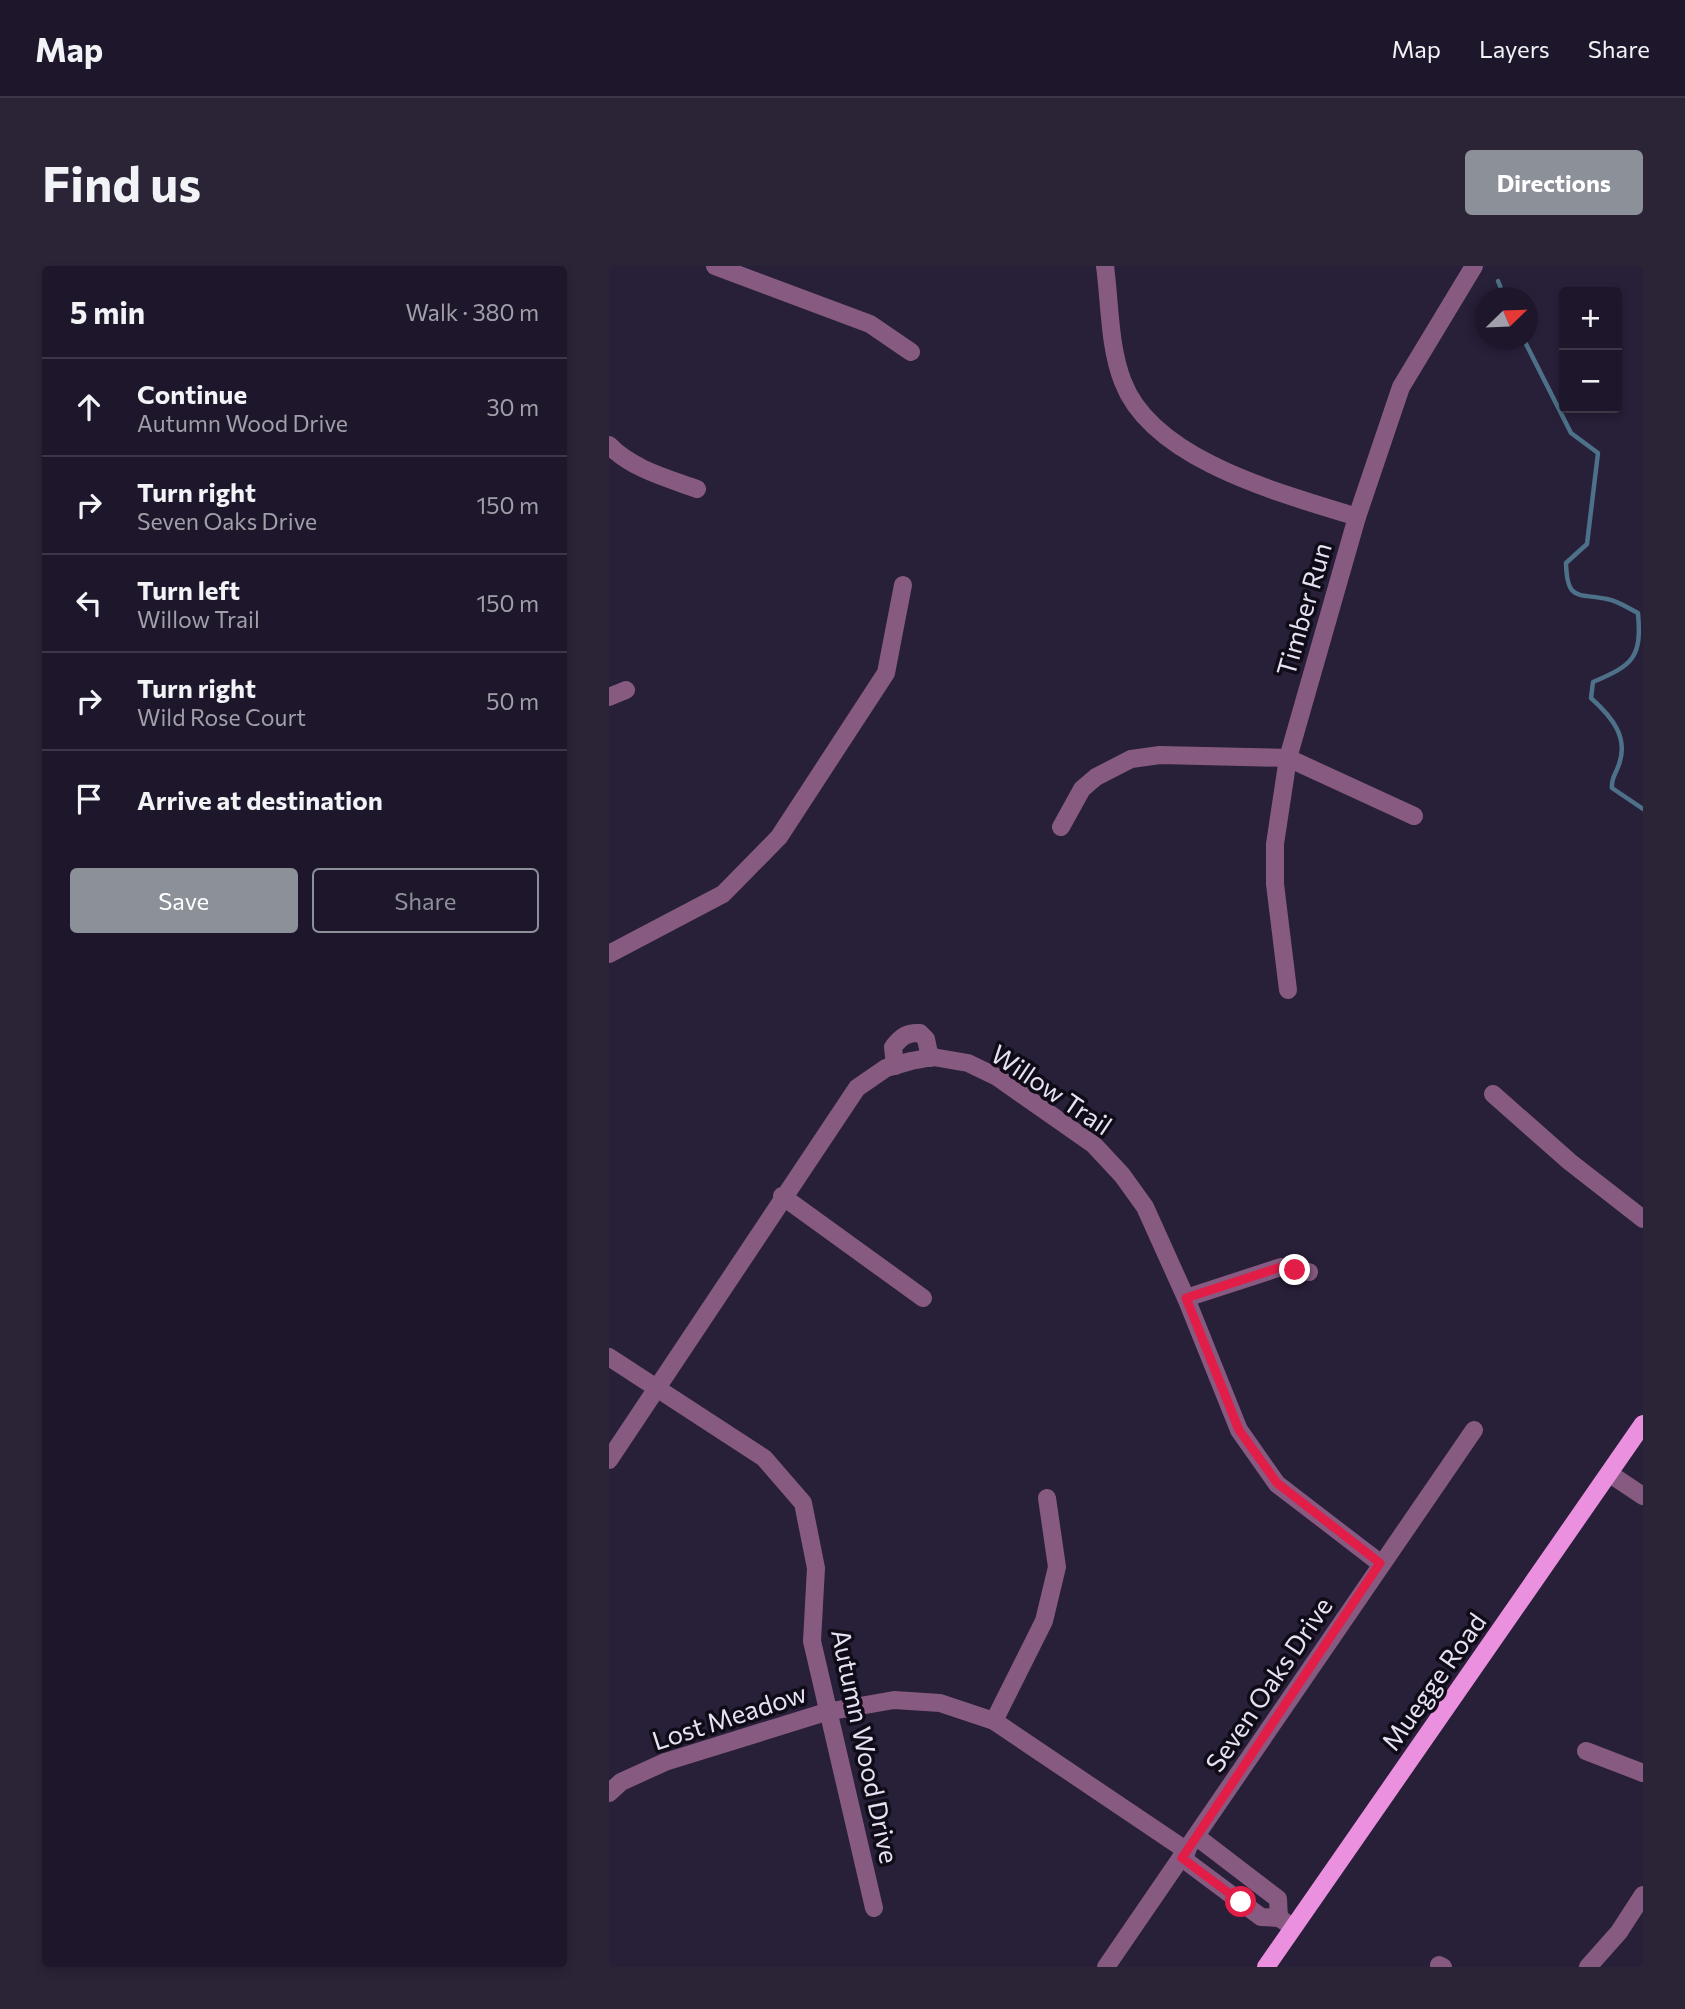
<!DOCTYPE html>
<meta charset="utf-8">
<style>
:root{--surface:#1e172b;--page:#2b2437;--text:#f1f3f6;--muted:#a19fa9;--line:#3c3647;--accent:#8c9099}
body{margin:0;font-family:Commissioner,sans-serif;background:var(--page);color:var(--text)}
.controls{position:absolute;right:21px;top:21px;display:grid;overflow:hidden;border-radius:7px;box-shadow:0 4px 10px #0003}
.controls button{width:63px;height:63px;display:grid;place-items:center;padding:0;border:0;border-bottom:2px solid var(--line);background:var(--surface);color:var(--text);font:35px sans-serif}
.compass{position:absolute;left:866px;top:21px;width:63px;height:63px;border-radius:50%;background:var(--surface);box-shadow:0 4px 10px #0003;rotate:67deg}
.stop{position:absolute;width:21px;height:21px;margin:-16px;border:5px solid #e11d48;border-radius:50%;background:#fff}
.stop.end{background:#e11d48;border-color:#fff;box-shadow:0 2px 7px #0008}
.list{margin:0;padding:0;list-style:none}
h2{display:flex;justify-content:space-between;align-items:center;height:91px;margin:0;padding:0 28px;font-size:30px}
h2 small{font-size:23px;font-weight:400;color:var(--muted)}
.list li{display:grid;grid-template-columns:46px 1fr auto;gap:21px;align-items:center;box-sizing:border-box;height:98px;padding:0 28px;border-top:2px solid var(--line)}
.list b{display:block;font-size:26px;white-space:nowrap}
.list p{margin:0;font-size:23px;white-space:nowrap;color:var(--muted)}
.list em{font-size:23px;font-style:normal;color:var(--muted)}
.actions{display:flex;gap:14px;padding:21px 28px}
.actions a{flex:1;padding:16px 0;border:2px solid var(--accent);border-radius:7px;text-align:center;font-size:24px;color:var(--accent)}
.actions .main{background:var(--accent);color:#fff}
.icon{flex:none;width:38px;height:38px;fill:none;stroke:currentColor;stroke-width:2;stroke-linecap:round;stroke-linejoin:round}
.map{position:relative;flex:none;width:1034px;height:1701px;overflow:hidden;border-radius:7px}
header{display:flex;align-items:center;gap:42px;box-sizing:border-box;height:98px;padding:0 35px;background:var(--surface);border-bottom:2px solid var(--line)}
header strong{font-size:33px}
nav{display:flex;gap:38px;margin-inline-start:auto;font-size:24px}
.intro{display:flex;align-items:center;justify-content:space-between;box-sizing:border-box;height:168px;padding:0 42px}
h1{margin:0;font-size:49px}
.button{padding:18px 32px;border-radius:7px;background:var(--accent);color:#fff;font-size:24px;font-weight:700}
main{display:flex;gap:42px;padding:0 42px}
aside{flex:1;background:var(--surface);border-radius:7px;box-shadow:0 4px 10px #0003}
.map>svg:first-child{display:block}
</style>
<header>
<strong>Map</strong>
<nav><a>Map</a><a>Layers</a><a>Share</a></nav>
</header>
<div class="intro"><h1>Find us</h1><a class="button">Directions</a></div>
<main>
<aside>
<h2>5 min<small>Walk · 380 m</small></h2>
<ul class="list">
<li><svg class="icon" aria-label="ahead" viewBox="0 0 24 24"><path d="M12 20V5M6 11l6-6 6 6"/></svg><div><b>Continue</b><p>Autumn Wood Drive</p></div><em>30 m</em></li>
<li><svg class="icon" aria-label="right" viewBox="0 0 24 24"><path d="M7 20v-9h11M14 6l5 5-5 5"/></svg><div><b>Turn right</b><p>Seven Oaks Drive</p></div><em>150 m</em></li>
<li><svg class="icon" aria-label="left" viewBox="0 0 24 24"><path d="M17 20v-9H6M10 6l-5 5 5 5"/></svg><div><b>Turn left</b><p>Willow Trail</p></div><em>150 m</em></li>
<li><svg class="icon" aria-label="right" viewBox="0 0 24 24"><path d="M7 20v-9h11M14 6l5 5-5 5"/></svg><div><b>Turn right</b><p>Wild Rose Court</p></div><em>50 m</em></li>
<li><svg class="icon" aria-label="arrive" viewBox="0 0 24 24"><path d="M6 21V4h12l-3 4 3 4H6"/></svg><div><b>Arrive at destination</b></div></li>
</ul>
<div class="actions"><a class="main">Save</a><a>Share</a></div>
</aside>
<div class="map">
<svg width="1034" height="1701" viewBox="0 0 1034 1701">
<rect width="100%" height="100%" fill="#281f39"/>
<g fill="none" stroke-linecap="round" stroke-linejoin="round">
<g stroke="#4d7188" stroke-width="4.5">
<polyline points="889,15 896,32"/>
<path d="M915 74 962 167 989 187 978 278 957 297C958 336 969 327 998 333 1009 335 1019 342 1029 347 1033 392 1024 399 984 416L982 432C1003 451 1021 472 1009 501 1006 509 1002 513 1003 522L1034 543"/>
</g>
<g stroke="#875b81" stroke-width="18">
<polyline points="106,0 261,58 302,86"/>
<path d="M496 0C501 37 500 81 514 116 544 195 675 228 748 251"/>
<path d="M0 179C23 203 58 212 88 223"/>
<polyline points="0,431 17,424"/>
<polyline points="452,561 473,523 487,511 522,493 551,489 679,492 805,550"/>
<polyline points="0,688 114,628 170,571 277,407 294,319"/>
<polyline points="679,724 666,618 666,578 679,492 748,251 792,121 865,0"/>
<path d="M286 800 284 781C292 771 298 766 311 767L317 773 321 792"/>
<polyline points="884,828 961,896 1034,953"/>
<polyline points="173,930 314,1032"/>
<polyline points="577,1032 672,1001 700,1006"/>
<polyline points="0,1091 155,1192 194,1237 207,1302 203,1375 265,1642"/>
<polyline points="0,1194 248,822 277,802 302,795 324,791 359,797 388,811 485,879 513,909 536,941 577,1032 630,1164 668,1218 771,1297"/>
<polyline points="1001,1208 1034,1230"/>
<polyline points="385,1455 435,1355 448,1301 438,1232"/>
<polyline points="977,1485 1034,1507"/>
<polyline points="0,1527 12,1516 56,1496 217,1446 285,1434 331,1437 385,1455 578,1585"/>
<polyline points="588,1571 669,1633 670,1652"/>
<polyline points="573,1592 652,1651 670,1652 684,1661"/>
<polyline points="830,1699 834,1701"/>
<polyline points="497,1701 865,1164"/>
<polyline points="979,1701 1010,1666 1034,1629"/>
</g>
<polyline stroke="#eb90df" stroke-width="18" points="657,1701 1034,1158"/>
</g>
<g fill="none" stroke-linecap="round" stroke-linejoin="round">
<polyline stroke="#e11d48" stroke-width="9" points="632,1636 573,1592 771,1297 668,1217 630,1164 577,1032 672,1001 686,1004"/>
</g>
<g text-anchor="middle" dominant-baseline="central" stroke-width="7" stroke-linejoin="round" paint-order="stroke">
<g font-size="26" fill="#e7e2f3" stroke="#0f0c17">
<text transform="translate(694 343) rotate(-74)">Timber Run</text>
<text transform="translate(443 823) rotate(34)">Willow Trail</text>
<text transform="translate(824 1415) rotate(-55)">Muegge Road</text>
<text transform="translate(659 1418) rotate(-56)">Seven Oaks Drive</text>
<text transform="translate(120 1450) rotate(-18)">Lost Meadow</text>
<text transform="translate(257 1480) rotate(78)">Autumn Wood Drive</text>
</g>
</g>
</svg>
<div class="controls">
<button>+</button>
<button>−</button>
</div>
<svg class="compass" viewBox="-18 -18 36 36"><path d="M0-13l5 13h-10z" fill="#e53935"/><path d="M0 13l5-13h-10z" fill="#a19fa9"/></svg>
<div class="stop" style="left:632px;top:1636px"></div>
<div class="stop end" style="left:686px;top:1004px"></div>
</div>
</main>
